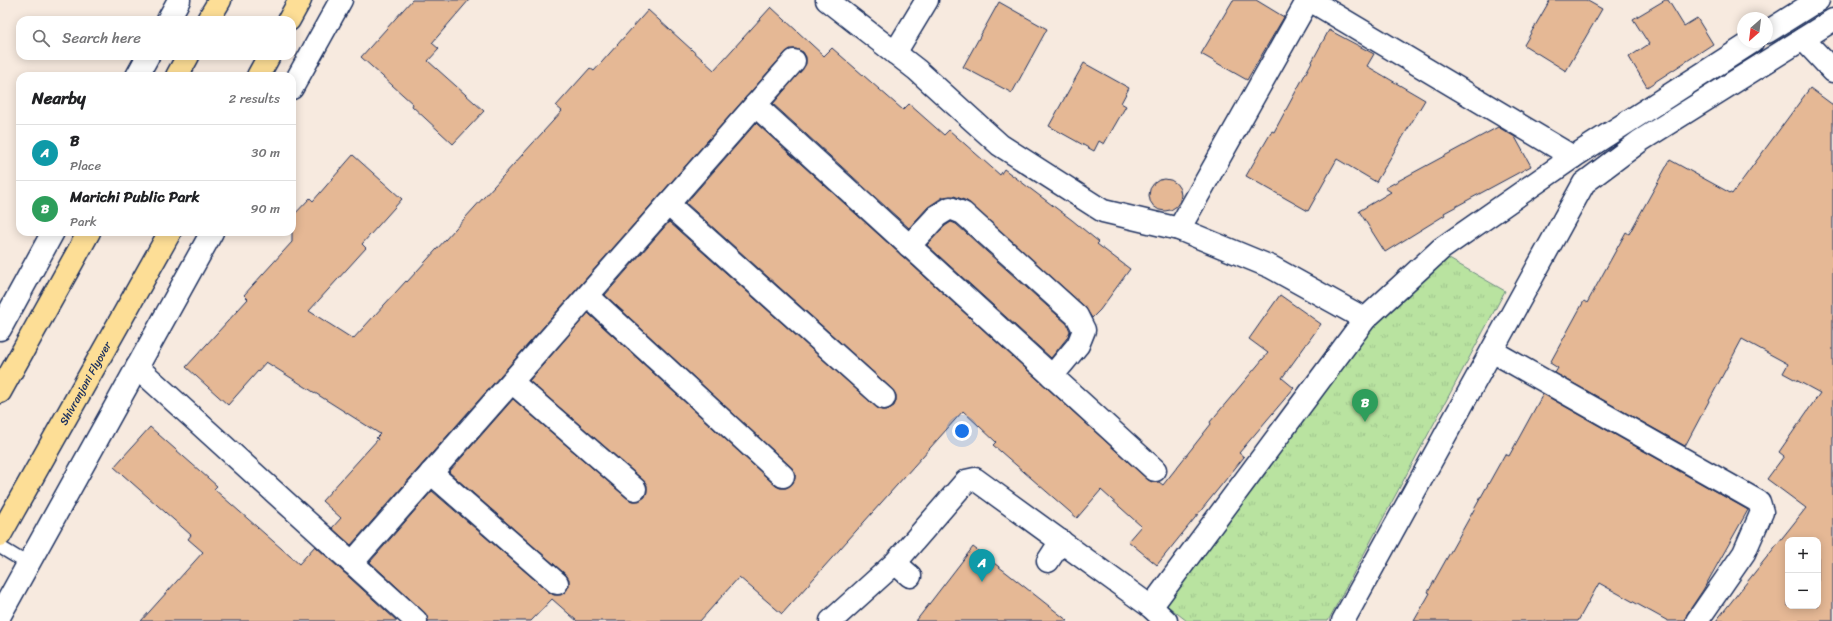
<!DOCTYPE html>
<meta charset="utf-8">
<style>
:root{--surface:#fff;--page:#f2f2f2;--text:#202124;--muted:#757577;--line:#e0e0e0;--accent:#1f6fb2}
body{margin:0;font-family:Sriracha,sans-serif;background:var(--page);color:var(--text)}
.controls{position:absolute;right:12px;bottom:12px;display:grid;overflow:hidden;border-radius:8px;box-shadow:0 2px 10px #0003}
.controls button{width:36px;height:36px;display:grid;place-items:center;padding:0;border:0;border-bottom:1px solid var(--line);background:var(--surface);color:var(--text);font:20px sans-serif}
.compass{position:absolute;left:1737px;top:12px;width:36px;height:36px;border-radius:50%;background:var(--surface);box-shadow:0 2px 10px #0003;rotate:208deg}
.you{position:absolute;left:962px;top:431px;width:14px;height:14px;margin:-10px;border:3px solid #fff;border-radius:50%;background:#1a73e8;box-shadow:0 0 0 6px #1a73e833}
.badge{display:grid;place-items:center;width:26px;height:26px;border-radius:50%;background:var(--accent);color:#fff;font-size:13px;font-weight:700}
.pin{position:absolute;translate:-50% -33px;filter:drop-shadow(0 1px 2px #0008)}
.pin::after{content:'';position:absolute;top:21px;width:14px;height:12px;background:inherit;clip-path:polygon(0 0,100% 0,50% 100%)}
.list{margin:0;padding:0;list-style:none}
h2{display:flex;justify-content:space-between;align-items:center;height:52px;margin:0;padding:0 16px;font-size:17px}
h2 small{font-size:13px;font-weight:400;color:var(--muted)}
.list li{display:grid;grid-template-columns:26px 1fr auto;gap:12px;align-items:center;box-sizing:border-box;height:56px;padding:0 16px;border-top:1px solid var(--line)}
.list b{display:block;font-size:15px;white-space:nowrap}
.list p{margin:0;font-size:13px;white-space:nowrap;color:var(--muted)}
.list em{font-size:13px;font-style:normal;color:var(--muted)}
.icon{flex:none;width:22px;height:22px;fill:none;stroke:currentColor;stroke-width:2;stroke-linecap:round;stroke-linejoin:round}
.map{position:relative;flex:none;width:1833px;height:621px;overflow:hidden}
.search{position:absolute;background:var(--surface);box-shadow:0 2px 10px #0003;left:16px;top:16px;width:280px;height:44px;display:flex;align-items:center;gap:10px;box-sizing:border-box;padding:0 14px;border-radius:12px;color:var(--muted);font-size:15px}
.panel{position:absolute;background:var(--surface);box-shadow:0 2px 10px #0003;left:16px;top:72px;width:280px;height:164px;border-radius:12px}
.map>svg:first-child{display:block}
</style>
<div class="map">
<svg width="1833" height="621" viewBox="0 0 1833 621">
<defs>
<pattern id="park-tufts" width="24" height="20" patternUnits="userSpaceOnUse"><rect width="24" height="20" fill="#b9e3a0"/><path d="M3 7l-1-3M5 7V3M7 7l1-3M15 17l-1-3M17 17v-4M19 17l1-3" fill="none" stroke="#9ec38c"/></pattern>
</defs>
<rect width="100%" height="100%" fill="#f7eadf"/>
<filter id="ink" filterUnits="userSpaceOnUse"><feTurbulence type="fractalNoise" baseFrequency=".025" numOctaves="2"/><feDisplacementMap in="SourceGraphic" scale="8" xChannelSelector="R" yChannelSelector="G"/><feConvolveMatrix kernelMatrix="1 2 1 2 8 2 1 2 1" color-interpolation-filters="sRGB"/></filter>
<g filter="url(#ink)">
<polygon fill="url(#park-tufts)" stroke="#6a897f" points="1444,256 1505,291 1328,621 1187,621 1160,600 1371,323"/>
<g fill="#e5b895" stroke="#1b2f5e" fill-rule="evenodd">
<polygon points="412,0 469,0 432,43 439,49 428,61 484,111 453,144 412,106 413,104 361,57"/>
<polygon points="1233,0 1256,0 1284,17 1247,80 1201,54"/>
<polygon points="1550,0 1586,0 1602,9 1566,71 1524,45"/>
<polygon points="1665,0 1668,0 1684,26 1697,18 1713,44 1647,87 1629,57 1649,44 1633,19"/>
<polygon points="999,2 1047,29 1012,93 963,67"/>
<polygon points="771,7 824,56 832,48 903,110 909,104 944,135 949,130 1000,175 1004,169 1072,220 1099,242 1097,244 1130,269 1100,310 1092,318 1085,307 967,201 954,196 943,197 928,207 909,228 773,104 806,64 806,57 803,52 796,49 790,49 785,53 351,545 332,528 341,518 322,501 378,439 376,438 380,434 266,362 228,405 186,367 248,299 244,295 292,242 292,217 310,198 313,201 353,155 402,199 362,244 366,248 309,311 353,339 406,281 407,282 562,111 556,106 590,68 594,71 648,10 714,70"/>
<polygon points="1329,30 1374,54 1367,66 1425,100 1376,182 1337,159 1308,211 1246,176 1272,131 1274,132"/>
<polygon points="1084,63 1129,88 1121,103 1126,106 1104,144 1099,141 1094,151 1049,126"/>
<path d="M1810 88 1833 105V621H1716L1806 508 1767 479 1784 456 1779 452 1820 393 1783 373 1788 364 1742 339 1685 446 1555 373 1558 368 1550 363 1584 301 1587 303 1626 232 1629 234 1670 160 1732 194ZM1788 540H1818V606H1788Z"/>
<polygon points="756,123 1147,479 1152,482 1159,482 1163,485 1211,424 1210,422 1268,353 1249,339 1280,295 1321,324 1282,378 1294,388 1239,453 1244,457 1157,565 1128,541 1141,526 1101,490 1077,518 993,445 996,442 963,411 782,614 739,577 700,621 577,621 552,599 531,621 428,621 424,612 370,562 432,491 549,592 554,595 561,595 566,591 569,586 569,579 565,574 449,472 513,399 627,498 632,501 639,501 645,497 647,492 647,485 643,480 529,381 588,313 775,485 780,488 786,488 792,484 795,479 795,473 791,467 605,295 669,222 876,407 881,410 887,410 894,406 896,401 896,395 892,389 686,203"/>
<polygon points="1498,127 1515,137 1531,166 1444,213 1445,215 1385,252 1359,211 1391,192 1385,188"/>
<circle cx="1165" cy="195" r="16"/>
<polygon points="951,222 956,224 1067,324 1070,331 1067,338 1051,358 927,245 945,226"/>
<polygon points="1543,394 1748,510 1703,590 1687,614 1685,621 1668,621 1599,583 1578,621 1414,621 1430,593 1428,592 1505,454 1509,456"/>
<polygon points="150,427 217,486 214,489 299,564 315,546 397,621 141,621 203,552 188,539 191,535 114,467"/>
<polygon points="973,547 1007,573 1068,621 916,621"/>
</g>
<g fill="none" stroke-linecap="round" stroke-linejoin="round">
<defs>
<polyline id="service" points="0,547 28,564"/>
<g id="minor">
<polyline points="827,0 917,70 1000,145 1103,211 1179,229 1271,267 1365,319"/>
<polyline points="1310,0 1573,157"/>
<polyline points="1767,32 1818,0"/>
<polyline points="1803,39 1833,71"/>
<polyline points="895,53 927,0"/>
<polyline points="755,105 1155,470"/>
<polyline points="668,204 884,398"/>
<polyline points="1179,229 1308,0"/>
<polyline points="909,246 937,216 950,208 963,213 1077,316 1084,330 1078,345 1052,376"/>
<polyline points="588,296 783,476"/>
<polyline points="1492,351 1759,502 1762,512 1744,553 1697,621"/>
<polyline points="137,367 416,621"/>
<polyline points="512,382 635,489"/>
<polyline points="431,473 557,583"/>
<polyline points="1048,561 1061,541"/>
<polyline points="352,563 794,61"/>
<polyline points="895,563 910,576"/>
<polyline points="1151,607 1365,319 1441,249 1573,157 1752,42"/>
<polyline points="831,621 895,563 966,481 975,479 1151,607 1166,621"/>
</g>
<polyline id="tertiary" points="1343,621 1584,183 1640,141 1833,20"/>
<g id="secondary">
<polyline points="168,20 179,0"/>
<polyline points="137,76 148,56"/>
<polyline points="292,88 341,0"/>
<polyline points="0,329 53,232"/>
<polyline points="0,615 212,232"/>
</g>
<g id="primary">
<polyline points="208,20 220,0"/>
<polyline points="289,20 300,0"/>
<polyline points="177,76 188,56"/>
<polyline points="258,76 269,56"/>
<polyline points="0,392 89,232"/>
<path id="s1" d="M0 535 170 232"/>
</g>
</defs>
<use href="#service" stroke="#1b2f5e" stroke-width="15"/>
<use href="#minor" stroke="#1b2f5e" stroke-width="25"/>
<use href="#tertiary" stroke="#1b2f5e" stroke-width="25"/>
<use href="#secondary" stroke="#1b2f5e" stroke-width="25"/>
<use href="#primary" stroke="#1b2f5e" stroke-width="25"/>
<use href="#service" stroke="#fff" stroke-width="12"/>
<use href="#minor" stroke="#fff" stroke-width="22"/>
<use href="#tertiary" stroke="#fff" stroke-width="22"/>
<use href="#secondary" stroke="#fff" stroke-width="22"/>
<use href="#primary" stroke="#fdde96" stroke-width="22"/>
</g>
</g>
<g text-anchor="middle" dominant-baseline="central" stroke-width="3" stroke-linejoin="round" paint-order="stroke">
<g font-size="11" fill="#1b2f5e" stroke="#fff">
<text stroke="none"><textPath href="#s1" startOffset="174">Shivranjani Flyover</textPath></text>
</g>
</g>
</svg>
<div class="controls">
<button>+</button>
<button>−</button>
</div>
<svg class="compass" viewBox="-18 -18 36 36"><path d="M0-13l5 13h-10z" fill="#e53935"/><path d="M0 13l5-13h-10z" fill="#757577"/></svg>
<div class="you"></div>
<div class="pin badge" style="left:982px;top:582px;background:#0f9aa8">A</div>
<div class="pin badge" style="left:1365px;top:422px;background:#2e9e5b">B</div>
<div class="search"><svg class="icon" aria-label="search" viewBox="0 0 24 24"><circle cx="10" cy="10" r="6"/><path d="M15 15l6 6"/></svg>Search here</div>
<section class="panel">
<h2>Nearby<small>2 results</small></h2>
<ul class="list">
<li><span class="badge" style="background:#0f9aa8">A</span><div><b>B</b><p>Place</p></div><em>30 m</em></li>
<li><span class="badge" style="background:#2e9e5b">B</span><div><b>Marichi Public Park</b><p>Park</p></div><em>90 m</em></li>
</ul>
</section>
</div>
